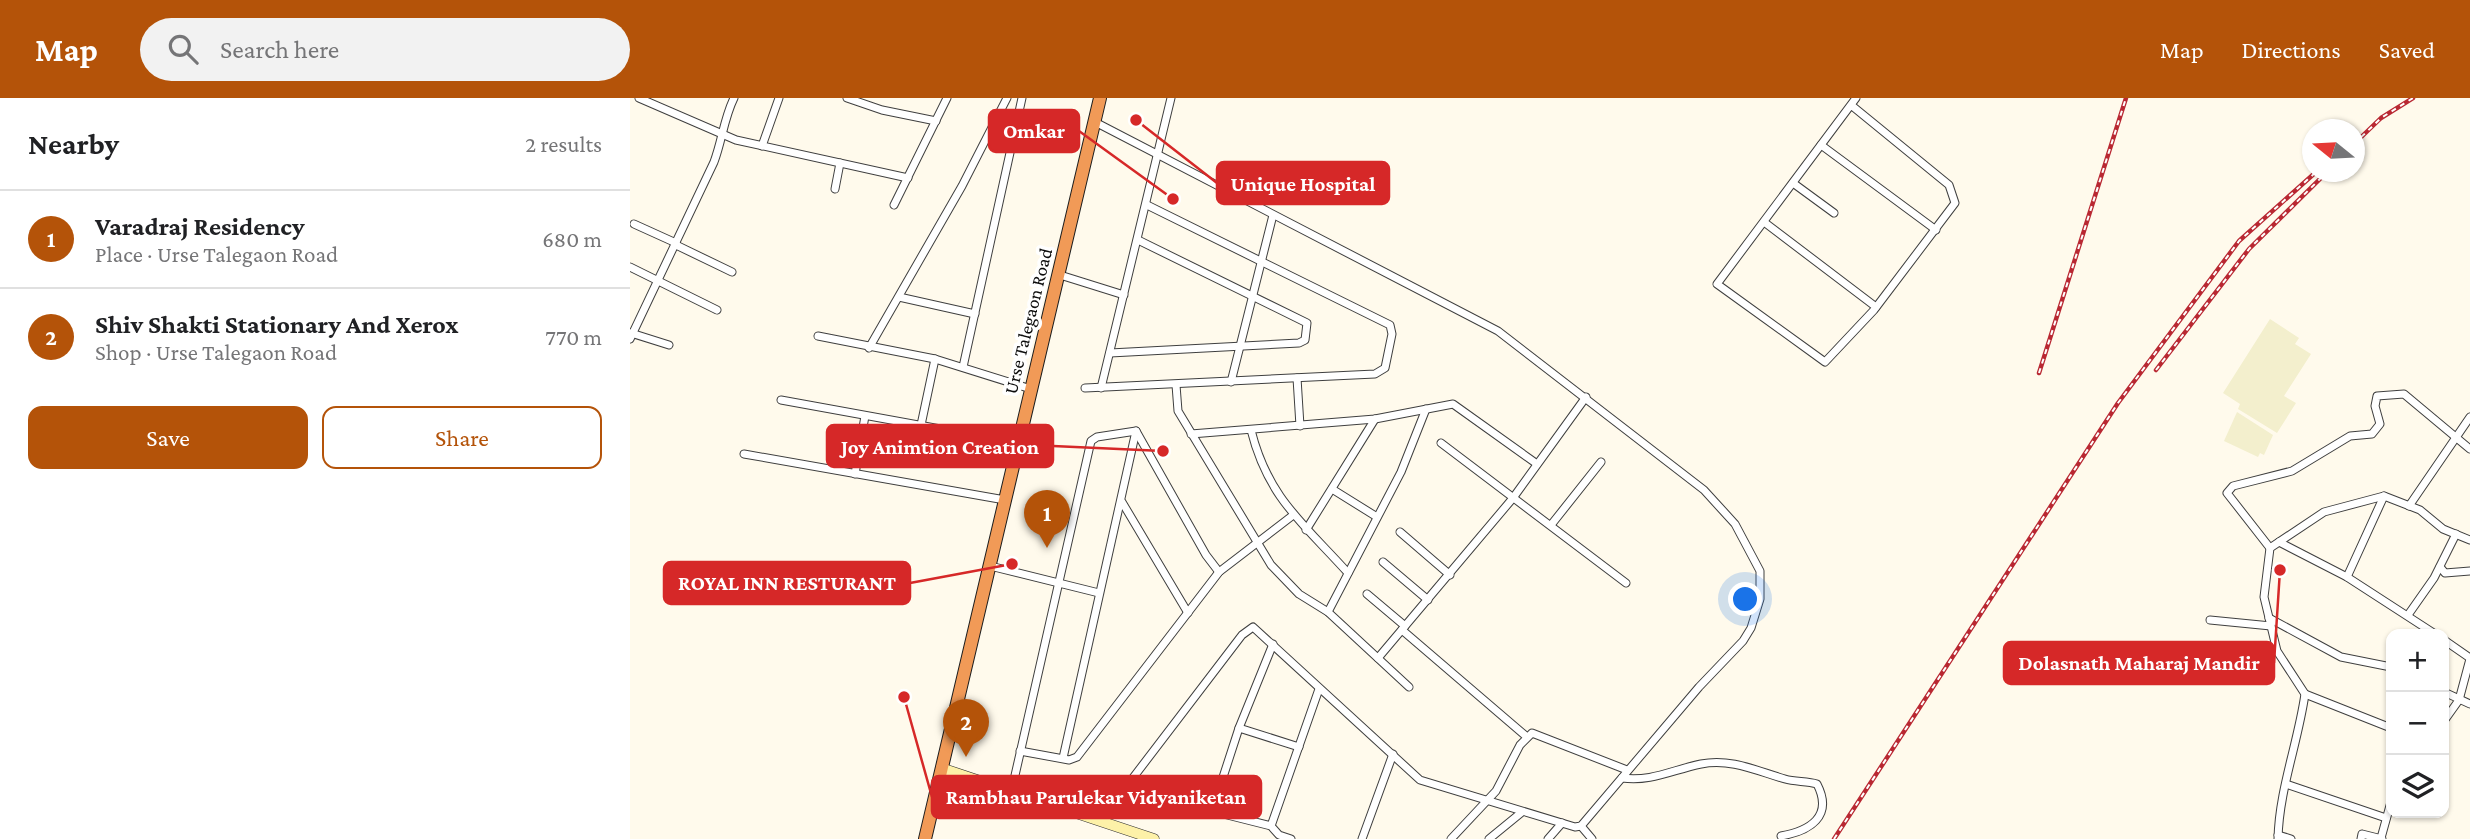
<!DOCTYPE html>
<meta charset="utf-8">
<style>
:root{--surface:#fff;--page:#f2f2f2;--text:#202124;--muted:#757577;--line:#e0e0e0;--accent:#b45309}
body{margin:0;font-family:"Crimson Pro",serif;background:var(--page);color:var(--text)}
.controls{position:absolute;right:21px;bottom:21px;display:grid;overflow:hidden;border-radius:14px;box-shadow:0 2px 5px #0004}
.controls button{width:63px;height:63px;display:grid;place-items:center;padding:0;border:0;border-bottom:2px solid var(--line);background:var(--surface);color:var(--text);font:35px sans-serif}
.compass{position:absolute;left:1672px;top:21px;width:63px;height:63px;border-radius:50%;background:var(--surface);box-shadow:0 2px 5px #0004;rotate:288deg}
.you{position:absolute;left:1116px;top:502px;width:24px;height:24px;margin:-18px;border:5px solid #fff;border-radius:50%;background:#1a73e8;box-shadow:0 0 0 10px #1a73e833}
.badge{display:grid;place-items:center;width:46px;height:46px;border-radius:50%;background:var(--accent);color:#fff;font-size:23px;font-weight:700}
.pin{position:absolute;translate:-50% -58px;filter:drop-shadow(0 2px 4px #0008)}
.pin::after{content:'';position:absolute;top:37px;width:24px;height:21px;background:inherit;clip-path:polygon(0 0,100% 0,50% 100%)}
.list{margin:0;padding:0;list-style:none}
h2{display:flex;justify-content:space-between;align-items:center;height:91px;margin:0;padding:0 28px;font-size:30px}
h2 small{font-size:23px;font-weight:400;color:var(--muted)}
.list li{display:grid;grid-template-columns:46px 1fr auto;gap:21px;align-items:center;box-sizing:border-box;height:98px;padding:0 28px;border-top:2px solid var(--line)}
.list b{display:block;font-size:26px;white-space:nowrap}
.list p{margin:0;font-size:23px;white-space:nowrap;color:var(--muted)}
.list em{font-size:23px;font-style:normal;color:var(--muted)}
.actions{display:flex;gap:14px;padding:21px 28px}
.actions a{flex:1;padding:16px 0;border:2px solid var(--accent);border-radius:14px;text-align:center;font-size:24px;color:var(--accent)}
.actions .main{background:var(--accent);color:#fff}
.icon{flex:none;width:38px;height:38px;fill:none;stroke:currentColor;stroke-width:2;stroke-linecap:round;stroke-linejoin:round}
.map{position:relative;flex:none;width:1840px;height:741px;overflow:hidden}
header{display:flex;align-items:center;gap:42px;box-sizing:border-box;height:98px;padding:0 35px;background:var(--accent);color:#fff}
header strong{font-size:33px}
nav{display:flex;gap:38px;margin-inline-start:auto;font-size:24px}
.search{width:490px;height:63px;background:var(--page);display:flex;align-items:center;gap:18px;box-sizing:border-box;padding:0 24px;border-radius:38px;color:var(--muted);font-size:26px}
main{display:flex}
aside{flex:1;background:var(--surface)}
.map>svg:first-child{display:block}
</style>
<header>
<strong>Map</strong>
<div class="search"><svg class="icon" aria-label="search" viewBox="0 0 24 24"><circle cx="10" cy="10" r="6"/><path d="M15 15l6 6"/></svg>Search here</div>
<nav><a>Map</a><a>Directions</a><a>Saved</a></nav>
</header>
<main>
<aside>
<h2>Nearby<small>2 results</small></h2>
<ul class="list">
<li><span class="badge">1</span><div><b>Varadraj Residency</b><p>Place · Urse Talegaon Road</p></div><em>680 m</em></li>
<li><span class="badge">2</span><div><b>Shiv Shakti Stationary And Xerox</b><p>Shop · Urse Talegaon Road</p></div><em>770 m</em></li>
</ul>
<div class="actions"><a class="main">Save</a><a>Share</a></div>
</aside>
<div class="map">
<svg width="1840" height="741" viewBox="0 0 1840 741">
<rect width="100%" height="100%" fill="#fffaec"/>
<g fill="#f3efcd">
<polygon points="1640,221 1669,240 1665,246 1681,256 1654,298 1666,305 1647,335 1608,311 1610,306 1593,295"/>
<polygon points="1607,314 1643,337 1634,357 1630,355 1628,359 1594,343"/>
</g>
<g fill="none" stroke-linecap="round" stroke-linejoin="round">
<defs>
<g id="street">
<polyline points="9,0 106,42 278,80"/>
<polyline points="217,0 252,12 306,23"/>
<polyline points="1221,7 1319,87 1325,105 1244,212 1195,264 1087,186 1226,0"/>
<polyline points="465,24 868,233 1074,392 1105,426 1130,473 1130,501 1121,530 1113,543 1069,589 951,728 945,729 790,682 623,529 612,537 470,723"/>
<polyline points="1191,47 1306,132"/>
<polyline points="132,48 149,0"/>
<polyline points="1163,85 1204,115"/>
<polyline points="205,91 210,65"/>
<polyline points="264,107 317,0"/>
<polyline points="1134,124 1246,209"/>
<polyline points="4,126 46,145"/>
<polyline points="46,147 102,174"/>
<polyline points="0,169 87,212"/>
<polyline points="430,177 494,197"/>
<polyline points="269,199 345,216"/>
<polyline points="1,235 39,247"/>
<polyline points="188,238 305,261 401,291"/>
<path d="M0 241 84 64C92 43 94 20 104 0"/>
<polyline points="239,250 332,88 377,0"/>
<polyline points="480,255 669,245 675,242 677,225 508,142"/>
<polyline points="333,269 392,0"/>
<polyline points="667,280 670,328"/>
<polyline points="601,284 643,117"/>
<polyline points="546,287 548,313 641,467 669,496 698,514 779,589"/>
<polyline points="455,290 745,276 755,270 762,236 760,227 517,107"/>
<polyline points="471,290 541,0"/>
<polyline points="151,302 388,345"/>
<polyline points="291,327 305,261"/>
<path d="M621 332C638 400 673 425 718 475"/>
<polyline points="561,336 745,321 823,306 907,366"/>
<polyline points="811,345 996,485"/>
<polyline points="114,356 375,402"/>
<polyline points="225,376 235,318"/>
<polyline points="702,391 747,419"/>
<polyline points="492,404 558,515"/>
<polyline points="1779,408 1840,319"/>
<polyline points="921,427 971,364"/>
<polyline points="676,432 745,321"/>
<polyline points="770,434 820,477"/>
<polyline points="1649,444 1717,479 1805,536"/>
<polyline points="1640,450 1597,395 1603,388 1662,373 1720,338 1742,336 1750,326 1745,308 1747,298 1774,296 1840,351"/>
<polyline points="753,464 798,502"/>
<polyline points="360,468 469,495"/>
<polyline points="1810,469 1815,475 1840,473"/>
<polyline points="1717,479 1754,398"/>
<polyline points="737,496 775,528"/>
<polyline points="698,514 771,374 796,311"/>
<polyline points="1778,517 1804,480 1826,436"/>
<polyline points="1639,520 1711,559 1761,569"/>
<polyline points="1580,522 1641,528"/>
<polyline points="772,532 897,639"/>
<polyline points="1814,542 1840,560"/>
<polyline points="748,560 883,400 956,299"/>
<polyline points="1814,594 1840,606"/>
<polyline points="1675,596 1761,630"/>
<polyline points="1814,623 1829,602 1840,561"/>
<polyline points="609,630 669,649"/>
<polyline points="390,653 439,662 447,659 589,474 662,418"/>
<polyline points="433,660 506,333"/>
<path d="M992 680C1021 684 1042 672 1071 666 1101 660 1127 673 1155 681 1165 684 1177 683 1187 686 1204 719 1179 733 1151 738"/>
<polyline points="1656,686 1756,720"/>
<polyline points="494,691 641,728 649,737 661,741"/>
<polyline points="381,695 461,343 467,339 506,333 576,457 589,474"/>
<polyline points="582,713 609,630 643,546"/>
<polyline points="641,728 689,591"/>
<polyline points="951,728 962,741"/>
<polyline points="1648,737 1661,741"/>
<polyline points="1751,740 1761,704"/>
<polyline points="732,741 763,656"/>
<polyline points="821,741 866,693 890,647 902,635 997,672"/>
<polyline points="859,741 892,714"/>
<polyline points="918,741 932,725"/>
<path d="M1648 741C1649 692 1668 645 1675 596L1647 553 1634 499 1640 450 1694 414 1754 398 1790 412 1813 431 1840 442"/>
<polyline points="1731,741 1732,736 1752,741"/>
</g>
<polyline id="secondary" points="311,670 524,741"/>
<polyline id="highway" points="295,741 470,0"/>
</defs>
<use href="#street" stroke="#3f3f3f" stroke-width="9"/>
<use href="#secondary" stroke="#2e2e2e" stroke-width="11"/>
<use href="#highway" stroke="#1d1d1d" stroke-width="14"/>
<use href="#street" stroke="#fff" stroke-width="7"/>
<use href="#secondary" stroke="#fdf1a8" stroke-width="10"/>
<use href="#highway" stroke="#f19a57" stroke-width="12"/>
<defs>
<g id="rail">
<polyline points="1724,46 1751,20 1783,0"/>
<polyline points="1526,272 1619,151 1697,74"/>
<polyline points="1409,275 1496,0"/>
<polyline points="1204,741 1488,305 1609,143 1686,74"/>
</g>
</defs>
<use href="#rail" stroke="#b92832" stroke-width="4.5"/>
<use href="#rail" stroke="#fff" stroke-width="2" stroke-dasharray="5" stroke-linecap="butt"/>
</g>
<g text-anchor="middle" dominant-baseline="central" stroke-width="7" stroke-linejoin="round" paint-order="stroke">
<g font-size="19" fill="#0c0c0c" stroke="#fff">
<text transform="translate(398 223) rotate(-76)">Urse Talegaon Road</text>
</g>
</g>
<path fill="none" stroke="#d62828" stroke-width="2.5" d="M543 101L449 33M506 22L587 85M533 353L423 348M382 466L280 485M1650 472L1644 565M274 599L302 699"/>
<g fill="#d62828" stroke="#fff" stroke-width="2.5">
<circle cx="543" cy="101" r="7"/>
<circle cx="506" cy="22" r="7"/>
<circle cx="533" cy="353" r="7"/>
<circle cx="382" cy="466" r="7"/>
<circle cx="1650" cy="472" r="7"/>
<circle cx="274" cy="599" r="7"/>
</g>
<g fill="#d62828" stroke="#d62828" stroke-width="2.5">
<rect x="359" y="12" width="90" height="42" rx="7"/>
<rect x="587" y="64" width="172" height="42" rx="7"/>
<rect x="197" y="327" width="226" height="42" rx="7"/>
<rect x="34" y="464" width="246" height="42" rx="7"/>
<rect x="1374" y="544" width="270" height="42" rx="7"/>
<rect x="302" y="678" width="329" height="42" rx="7"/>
</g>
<g font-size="21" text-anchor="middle" font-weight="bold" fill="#fff">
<text x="404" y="40">Omkar</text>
<text x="673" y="93">Unique Hospital</text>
<text x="310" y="356">Joy Animtion Creation</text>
<text x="157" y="492">ROYAL INN RESTURANT</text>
<text x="1509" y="572">Dolasnath Maharaj Mandir</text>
<text x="466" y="706">Rambhau Parulekar Vidyaniketan</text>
</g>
</svg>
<div class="controls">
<button>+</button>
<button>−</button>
<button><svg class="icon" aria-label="layers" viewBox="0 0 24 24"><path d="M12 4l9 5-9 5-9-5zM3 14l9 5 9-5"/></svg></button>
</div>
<svg class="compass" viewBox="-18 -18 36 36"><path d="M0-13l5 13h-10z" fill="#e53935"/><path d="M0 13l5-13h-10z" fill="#757577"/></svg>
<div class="you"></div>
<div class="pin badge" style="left:417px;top:450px">1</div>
<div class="pin badge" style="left:336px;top:659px">2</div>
</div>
</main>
